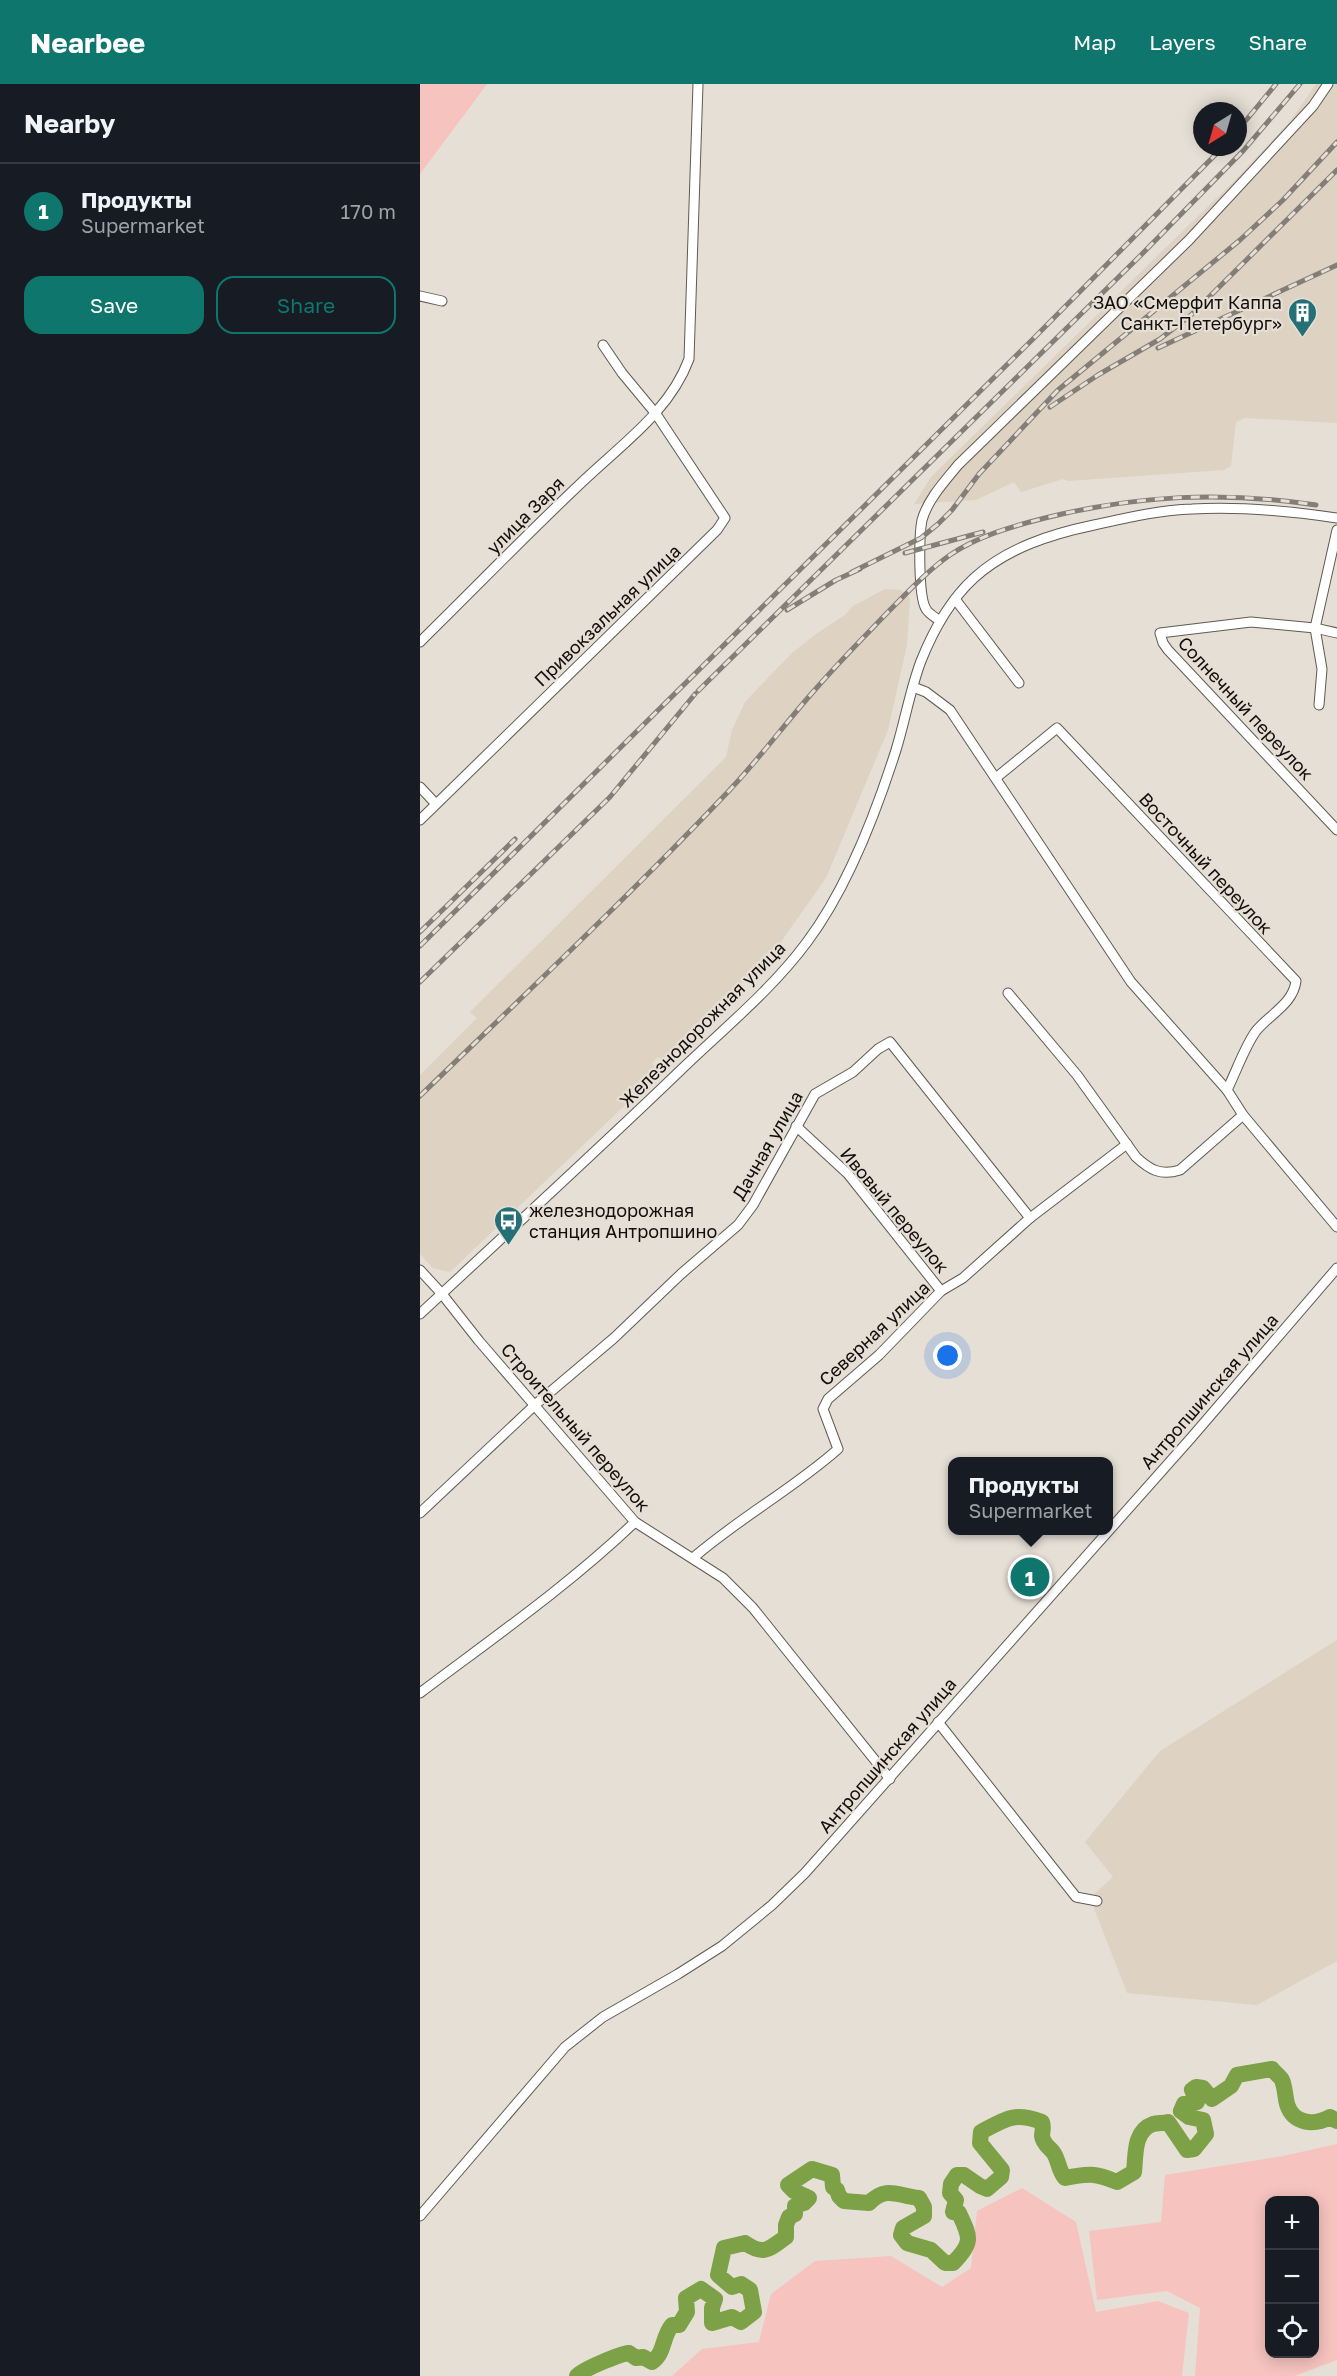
<!DOCTYPE html>
<meta charset="utf-8">
<style>
:root{--surface:#171b24;--page:#20242c;--text:#f1f3f6;--muted:#9ea1a6;--line:#363941;--accent:#0f766e}
body{margin:0;font-family:"Golos Text",sans-serif;background:var(--page);color:var(--text)}
.controls{position:absolute;right:18px;bottom:18px;display:grid;overflow:hidden;border-radius:12px;box-shadow:0 3px 15px #0003}
.controls button{width:54px;height:54px;display:grid;place-items:center;padding:0;border:0;border-bottom:2px solid var(--line);background:var(--surface);color:var(--text);font:30px sans-serif}
.compass{position:absolute;left:773px;top:18px;width:54px;height:54px;border-radius:50%;background:var(--surface);box-shadow:0 3px 15px #0003;rotate:217deg}
.you{position:absolute;left:528px;top:1272px;width:21px;height:21px;margin:-15px;border:4px solid #fff;border-radius:50%;background:#1a73e8;box-shadow:0 0 0 9px #1a73e833}
.badge{display:grid;place-items:center;width:39px;height:39px;border-radius:50%;background:var(--accent);color:#fff;font-size:20px;font-weight:700}
.pin{position:absolute;translate:-50% -50%;border:3px solid #fff;box-shadow:0 2px 6px #0006}
.popup{position:absolute;left:528px;top:1373px;width:165px;height:78px;box-sizing:border-box;display:grid;place-content:center;border-radius:12px;background:var(--surface);filter:drop-shadow(0 2px 4px #0005);font-size:20px;white-space:nowrap;color:var(--muted)}
.popup b{font-size:22px;color:var(--text)}
.popup::after{content:'';position:absolute;left:50%;top:100%;margin-left:-12px;border:12px solid transparent;border-top-color:var(--surface)}
.list{margin:0;padding:0;list-style:none}
h2{display:flex;justify-content:space-between;align-items:center;height:78px;margin:0;padding:0 24px;font-size:26px}
h2 small{font-size:20px;font-weight:400;color:var(--muted)}
.list li{display:grid;grid-template-columns:39px 1fr auto;gap:18px;align-items:center;box-sizing:border-box;height:96px;padding:0 24px;border-top:2px solid var(--line)}
.list b{display:block;font-size:22px;white-space:nowrap}
.list p{margin:0;font-size:20px;white-space:nowrap;color:var(--muted)}
.list em{font-size:20px;font-style:normal;color:var(--muted)}
.actions{display:flex;gap:12px;padding:18px 24px}
.actions a{flex:1;padding:14px 0;border:2px solid var(--accent);border-radius:18px;text-align:center;font-size:21px;color:var(--accent)}
.actions .main{background:var(--accent);color:#fff}
.icon{flex:none;width:33px;height:33px;fill:none;stroke:currentColor;stroke-width:2;stroke-linecap:round;stroke-linejoin:round}
.map{position:relative;flex:none;width:917px;height:2292px;overflow:hidden}
header{display:flex;align-items:center;gap:36px;box-sizing:border-box;height:84px;padding:0 30px;background:var(--accent);color:#fff}
header strong{font-size:28px}
nav{display:flex;gap:33px;margin-inline-start:auto;font-size:21px}
main{display:flex}
aside{flex:1;background:var(--surface)}
.map>svg:first-child{display:block}
</style>
<header>
<strong>Nearbee</strong>
<nav><a>Map</a><a>Layers</a><a>Share</a></nav>
</header>
<main>
<aside>
<h2>Nearby<small></small></h2>
<ul class="list">
<li><span class="badge">1</span><div><b>Продукты</b><p>Supermarket</p></div><em>170 m</em></li>
</ul>
<div class="actions"><a class="main">Save</a><a>Share</a></div>
</aside>
<div class="map">
<svg width="917" height="2292" viewBox="0 0 917 2292">
<rect width="100%" height="100%" fill="#e6dfd5"/>
<g fill="#ded2c2">
<polygon points="896,0 917,0 917,339 825,334 816,338 811,382 804,386 648,397 643,395 601,408 594,398 556,416 494,420 511,393 817,94 871,36"/>
<polygon points="465,505 481,506 490,514 487,561 468,646 406,794 358,862 244,979 238,973 232,979 240,988 30,1188 13,1184 0,1170 0,991 57,934 50,928 306,673 312,646 325,618 338,604 372,569 396,550 425,531 433,522"/>
<polygon points="917,1556 917,1877 837,1921 707,1909 674,1824 674,1810 693,1793 665,1758 740,1667"/>
</g>
<g fill="#f6c3bf" fill-rule="evenodd">
<polygon points="0,0 67,0 0,90"/>
<path d="M917 2060V2276L874 2292H775L780 2224 747 2207 677 2216 669 2147 741 2138 745 2091 863 2072ZM894 2116V2270H850V2116Z"/>
<polygon points="602,2104 656,2138 676,2228 738,2217 769,2229 762,2292 252,2292 282,2265 339,2258 351,2210 395,2177 471,2172 522,2203 551,2184 557,2127"/>
</g>
<g fill="none" stroke-linecap="round" stroke-linejoin="round">
<path stroke="#7da147" stroke-width="16" d="M157 2292C163 2285 200 2270 209 2269L216 2274 223 2273 232 2278C245 2269 242 2253 252 2241H259L267 2228 266 2214 281 2205 295 2215 292 2224V2239L312 2233 321 2238 334 2228 330 2206 321 2200 312 2203 298 2191 304 2164 325 2159C344 2172 349 2165 366 2153V2141L369 2133 375 2130V2122L384 2119 389 2114 374 2107 368 2101 392 2085 412 2091 413 2103 417 2106 419 2112 424 2117 449 2119C467 2101 477 2112 499 2114L504 2123V2132L483 2144 481 2151 487 2159 511 2166 525 2179H533C554 2158 550 2153 539 2129L533 2128 536 2116 530 2109 531 2100 537 2091H544L560 2102 567 2105 581 2093 582 2086 560 2059 561 2048C587 2034 594 2028 622 2038 624 2044 622 2047 622 2052 623 2060 629 2063 633 2068 639 2076 638 2086 645 2094 668 2089 676 2089 697 2098L714 2088C716 2072 713 2047 733 2040 737 2039 743 2039 748 2038L767 2066 774 2065 786 2050 783 2036 769 2033 761 2027 764 2020 777 2018 772 2006 776 2003 783 2004 792 2015 811 2002 817 1991 852 1985C855 1989 860 1992 862 1996 865 2003 865 2012 867 2020 873 2040 894 2042 910 2033L917 2037"/>
<defs>
<g id="minor">
<polyline points="0,212 22,217"/>
<polyline points="535,515 599,599"/>
<path d="M520 537C515 533 509 530 506 525 498 512 499 451 502 436 508 415 525 397 538 381L769 156 893 22 908 0"/>
<polyline points="917,549 895,544 831,538 740,549 743,559 748,566 917,746"/>
<path d="M0 558C53 506 105 452 159 401 199 362 249 329 269 275L278 0"/>
<polyline points="493,603 506,608 530,626 711,898 807,1006 823,1031 917,1143"/>
<polyline points="899,621 902,585 895,544 917,446"/>
<path d="M577 693 637 644 876 897C873 920 850 930 836 947 825 962 816 988 807 1006"/>
<polyline points="0,703 16,720"/>
<polyline points="0,736 297,446 305,434 236,330 202,289 183,261"/>
<path d="M588 909 657 991 716 1073C730 1086 741 1092 760 1086L823 1031"/>
<polyline points="376,1042 428,1090 521,1207"/>
<polyline points="0,1186 22,1210 59,1257 215,1438 303,1494 333,1524 470,1695"/>
<path d="M0 1230C89 1147 179 1065 266 981 307 942 353 904 387 858 426 806 456 729 476 666 485 637 490 606 501 577 513 547 530 516 554 494 587 464 631 450 674 441 706 434 739 426 772 425 820 422 869 427 917 434"/>
<polyline points="0,1429 116,1320 194,1254 261,1190 318,1141 333,1121 395,1010 433,988 458,965 470,958 610,1134"/>
<path d="M273 1474C319 1434 373 1405 418 1365L403 1325 408 1315 459 1271 521 1207 543 1194 610 1134 707 1060"/>
<path d="M0 1609C73 1554 149 1501 215 1438"/>
<polyline points="518,1638 656,1813 677,1817"/>
<polyline points="0,2132 145,1963 183,1933 258,1890 302,1862 352,1821 385,1789 771,1354 917,1184"/>
</g>
</defs>
<use href="#minor" stroke="#605a51" stroke-width="11"/>
<use href="#minor" stroke="#fff" stroke-width="9"/>
<defs>
<g id="rail">
<polyline points="818,46 856,0"/>
<polyline points="738,264 917,181"/>
<polyline points="630,323 678,291 740,255 771,231 917,86"/>
<polyline points="485,469 563,448"/>
<polyline points="432,488 501,454 518,440 532,426 559,390 638,306 820,156 863,116 917,58"/>
<polyline points="367,526 416,496 440,485"/>
<polyline points="278,607 721,171 823,67 880,0"/>
<polyline points="0,848 95,755"/>
<polyline points="0,862 613,255 803,63"/>
<polyline points="0,898 190,713 275,610"/>
<path d="M0 1012C102 913 206 815 304 712 336 679 363 642 393 608 417 580 442 555 467 529 487 509 507 487 530 471 558 452 593 442 625 434 717 411 803 407 896 421"/>
</g>
</defs>
<use href="#rail" stroke="#837e77" stroke-width="5"/>
<use href="#rail" stroke="#e6dfd5" stroke-width="3" stroke-dasharray="9" stroke-linecap="butt"/>
</g>
<defs>
<symbol id="building-pin" viewBox="-11 -11 22 30"><path d="M0 17L-7.5 6A9.5 9.5 0 1 1 7.5 6Z" fill="#256f77" stroke="#e6dfd5"/><path d="M-4-6H4V6H1V3H-1V6H-4ZM-2.5-4.3h1.7v1.8h-1.7ZM.8-4.3h1.7v1.8H.8ZM-2.5-1h1.7V.8h-1.7ZM.8-1h1.7V.8H.8Z" fill="#fff"/></symbol>
<symbol id="bus-pin" viewBox="-11 -11 22 30"><path d="M0 17L-7.5 6A9.5 9.5 0 1 1 7.5 6Z" fill="#256f77" stroke="#e6dfd5"/><path d="M-5-6H5V4H4V6H2V4H-2V6H-4V4H-5ZM-3.5-4V0h7V-4ZM-3.5 1.2v1.5H-2V1.2ZM2 1.2v1.5H3.5V1.2Z" fill="#fff"/></symbol>
</defs>
<g fill-rule="evenodd">
<use href="#building-pin" x="866" y="212" width="33" height="45"/>
<use href="#bus-pin" x="72" y="1120" width="33" height="45"/>
</g>
<g text-anchor="middle" dominant-baseline="central" stroke-width="4.5" stroke-linejoin="round" paint-order="stroke">
<g font-size="18" fill="#110e0b" stroke="#e6dfd5" text-anchor="end">
<text x="862" y="218">ЗАО «Смерфит Каппа<tspan x="862" dy="21">Санкт-Петербург»</tspan></text>
<text x="109" y="1126" text-anchor="start">железнодорожная<tspan x="109" dy="21">станция Антропшино</tspan></text>
</g>
<g font-size="18" fill="#110e0b" stroke="#e6dfd5">
<text transform="translate(105 431) rotate(-45)">улица Заря</text>
<text transform="translate(187 531) rotate(-44)">Привокзальная улица</text>
<text transform="translate(826 624) rotate(47)">Солнечный переулок</text>
<text transform="translate(786 779) rotate(47)">Восточный переулок</text>
<text transform="translate(282 940) rotate(-45)">Железнодорожная улица</text>
<text transform="translate(347 1061) rotate(-60)">Дачная улица</text>
<text transform="translate(475 1126) rotate(50)">Ивовый переулок</text>
<text transform="translate(454 1249) rotate(-43)">Северная улица</text>
<text transform="translate(789 1307) rotate(-49)">Антропшинская улица</text>
<text transform="translate(156 1343) rotate(49)">Строительный переулок</text>
<text transform="translate(467 1671) rotate(-49)">Антропшинская улица</text>
</g>
</g>
</svg>
<div class="controls">
<button>+</button>
<button>−</button>
<button><svg class="icon" aria-label="locate" viewBox="0 0 24 24"><circle cx="12" cy="12" r="6"/><path d="M12 2v4M12 18v4M2 12h4M18 12h4"/></svg></button>
</div>
<svg class="compass" viewBox="-18 -18 36 36"><path d="M0-13l5 13h-10z" fill="#e53935"/><path d="M0 13l5-13h-10z" fill="#9ea1a6"/></svg>
<div class="you"></div>
<div class="pin badge" style="left:610px;top:1493px">1</div>
<div class="popup"><b>Продукты</b>Supermarket</div>
</div>
</main>
